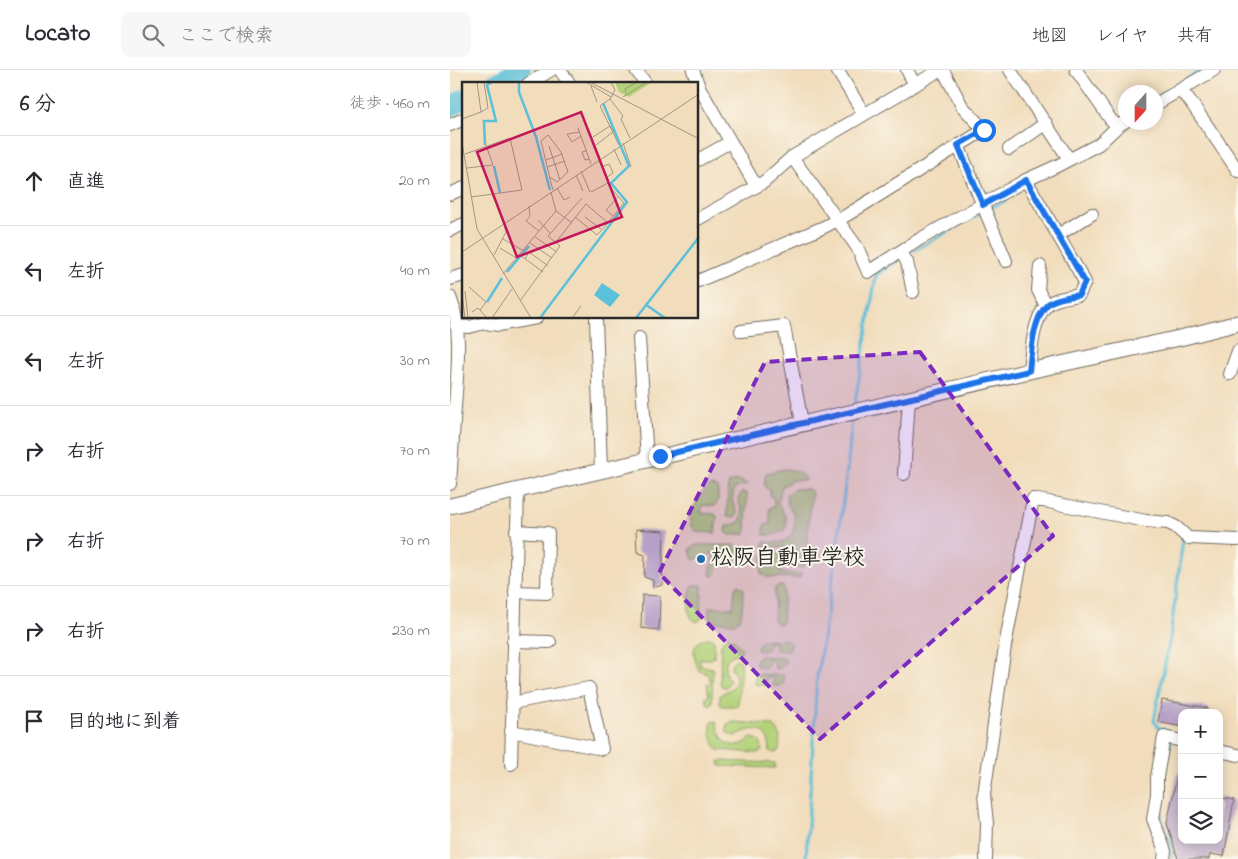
<!DOCTYPE html>
<html lang="ja">
<meta charset="utf-8">
<style>
:root{--surface:#fff;--page:#f7f7f7;--text:#2b2b33;--muted:#7c7c81;--line:#e1e1e2}
body{margin:0;font-family:"Indie Flower","Klee One",sans-serif;background:var(--page);color:var(--text)}
.controls{position:absolute;right:15px;bottom:15px;display:grid;overflow:hidden;border-radius:10px;box-shadow:0 2px 12px #0003}
.controls button{width:45px;height:45px;display:grid;place-items:center;padding:0;border:0;border-bottom:1px solid var(--line);background:var(--surface);color:var(--text);font:25px sans-serif}
.compass{position:absolute;left:668px;top:15px;width:45px;height:45px;border-radius:50%;background:var(--surface);box-shadow:0 2px 12px #0003;rotate:201deg}
.stop{position:absolute;width:15px;height:15px;margin:-11px;border:4px solid #1a73e8;border-radius:50%;background:#fff}
.stop.end{background:#1a73e8;border-color:#fff;box-shadow:0 1px 5px #0008}
.list{margin:0;padding:0;list-style:none}
h2{display:flex;justify-content:space-between;align-items:center;height:65px;margin:0;padding:0 20px;font-size:21px}
h2 small{font-size:16px;font-weight:400;color:var(--muted)}
.list li{display:grid;grid-template-columns:32px 1fr auto;gap:15px;align-items:center;box-sizing:border-box;height:90px;padding:0 20px;border-top:1px solid var(--line)}
.list b{display:block;font-size:19px;white-space:nowrap}
.list em{font-size:16px;font-style:normal;color:var(--muted)}
.icon{flex:none;width:28px;height:28px;fill:none;stroke:currentColor;stroke-width:2;stroke-linecap:round;stroke-linejoin:round}
.map{position:relative;flex:none;width:788px;height:789px;overflow:hidden}
header{display:flex;align-items:center;gap:30px;box-sizing:border-box;height:70px;padding:0 25px;background:var(--surface);border-bottom:1px solid var(--line)}
header strong{font-size:24px}
nav{display:flex;gap:28px;margin-inline-start:auto;font-size:18px}
.search{width:350px;height:45px;background:var(--page);display:flex;align-items:center;gap:12px;box-sizing:border-box;padding:0 18px;border-radius:10px;color:var(--muted);font-size:19px}
main{display:flex}
aside{flex:1;background:var(--surface)}
.map>svg:first-child{display:block}
</style>
<header>
<strong>Locato</strong>
<div class="search"><svg class="icon" aria-label="search" viewBox="0 0 24 24"><circle cx="10" cy="10" r="6"/><path d="M15 15l6 6"/></svg>ここで検索</div>
<nav><a>地図</a><a>レイヤ</a><a>共有</a></nav>
</header>
<main>
<aside>
<h2>6 分<small>徒歩 · 460 m</small></h2>
<ul class="list">
<li><svg class="icon" aria-label="ahead" viewBox="0 0 24 24"><path d="M12 20V5M6 11l6-6 6 6"/></svg><div><b>直進</b></div><em>20 m</em></li>
<li><svg class="icon" aria-label="left" viewBox="0 0 24 24"><path d="M17 20v-9H6M10 6l-5 5 5 5"/></svg><div><b>左折</b></div><em>40 m</em></li>
<li><svg class="icon" aria-label="left" viewBox="0 0 24 24"><path d="M17 20v-9H6M10 6l-5 5 5 5"/></svg><div><b>左折</b></div><em>30 m</em></li>
<li><svg class="icon" aria-label="right" viewBox="0 0 24 24"><path d="M7 20v-9h11M14 6l5 5-5 5"/></svg><div><b>右折</b></div><em>70 m</em></li>
<li><svg class="icon" aria-label="right" viewBox="0 0 24 24"><path d="M7 20v-9h11M14 6l5 5-5 5"/></svg><div><b>右折</b></div><em>70 m</em></li>
<li><svg class="icon" aria-label="right" viewBox="0 0 24 24"><path d="M7 20v-9h11M14 6l5 5-5 5"/></svg><div><b>右折</b></div><em>230 m</em></li>
<li><svg class="icon" aria-label="arrive" viewBox="0 0 24 24"><path d="M6 21V4h12l-3 4 3 4H6"/></svg><div><b>目的地に到着</b></div></li>
</ul>
</aside>
<div class="map">
<svg width="788" height="789" viewBox="0 0 788 789">
<rect width="100%" height="100%" fill="#fbf7ec"/>
<filter id="ink" filterUnits="userSpaceOnUse"><feTurbulence type="fractalNoise" baseFrequency=".02" numOctaves="2"/><feDisplacementMap in="SourceGraphic" scale="10" xChannelSelector="R" yChannelSelector="G"/><feConvolveMatrix kernelMatrix="1 2 1 2 8 2 1 2 1" color-interpolation-filters="sRGB"/></filter>
<filter id="wash" filterUnits="userSpaceOnUse"><feTurbulence type="fractalNoise" baseFrequency=".0096" numOctaves="4" result="noise"/><feDisplacementMap in="SourceGraphic" scale="20" xChannelSelector="R" yChannelSelector="G"/><feGaussianBlur stdDeviation="1.12" result="paint"/><feColorMatrix in="noise" values="0 0 0 0 0 0 0 0 0 0 0 0 0 0 0 0 0 1.4 0 .05"/><feComposite in="paint" operator="in"/></filter>
<g filter="url(#wash)">
<rect width="100%" height="100%" fill="#f1ddbc"/>
<g fill="#b2d178" stroke="#6e7e52">
<path d="M334 399C344 400 350 401 356 410H343L332 416 328 433 336 448V458C329 465 323 465 314 465V455L320 454 319 438 324 437V428L320 426V421L314 416 316 403Z"/>
<polygon points="289,410 297,414 284,419 282,431 287,443 286,447 280,448 277,446 278,416 279,413"/>
<path d="M260 416 268 418V431L265 436 252 435 251 443 264 444 267 446 265 463 246 462C233 447 248 427 260 416Z"/>
<path d="M345 419H359L362 422 354 496 351 498 335 497 336 478 313 476 314 472C320 472 329 474 334 471 347 465 348 445 338 436L336 425 340 421Z"/>
<path d="M292 422 297 424 296 462 294 464 280 465 276 462 277 456 288 453C297 444 289 437 288 429Z"/>
<polygon points="246,475 285,475 288,478 286,490 268,490 266,503 263,506 261,506 260,504 263,483 243,490 240,479"/>
<polygon points="314,484 330,484 330,503 352,504 349,508 316,507 311,503 312,486"/>
<path d="M243 515H252L251 549 248 552C244 550 243 550 241 547 237 541 239 520 243 515Z"/>
<polygon points="288,515 294,519 291,548 284,553 261,551 259,548 259,537 283,538 285,518"/>
<polygon points="328,516 333,516 334,519 332,553 327,554 324,552 325,518"/>
<path d="M257 568 263 569 264 571V587L261 589H250V596L263 598 262 633 260 635 258 634 255 627 259 626 257 614 261 612 258 604 249 601C244 587 238 574 257 568Z"/>
<polygon points="277,568 284,569 292,579 289,584 282,585 276,591 275,603 280,611 276,617 271,616 270,613 271,575 274,569"/>
<polygon points="317,569 337,570 341,574 340,580 325,580 325,573 319,572 317,580 308,581 307,578 311,571"/>
<polygon points="310,586 331,587 335,589 335,594 331,598 325,599 324,591 317,589 318,596 316,598 306,596 306,589"/>
<path d="M287 589 291 592 288 634 286 636H272L270 634V625C276 620 287 619 286 608 286 604 282 601 281 597L282 593Z"/>
<polygon points="307,604 333,605 334,607 333,614 331,616 323,616 323,608 317,607 316,615 307,615 305,614 305,606"/>
<path d="M266 651C269 664 274 680 292 674 295 673 298 670 302 668L307 669 311 673 312 681 307 683 268 680C262 674 259 660 262 652Z"/>
<path d="M284 652 321 655C332 660 330 669 329 680L325 683 320 681C319 657 304 655 285 666L279 664 276 660 277 654Z"/>
<polygon points="269,691 325,693 325,698 270,696"/>
</g>
<g fill="none" stroke-linecap="round" stroke-linejoin="round">
<g stroke="#5bc0d9" stroke-width="3">
<polyline points="706,27 752,0"/>
<polyline points="537,140 557,130 559,124"/>
<polyline points="465,180 531,143"/>
<polyline points="405,333 426,205 451,188"/>
<polyline points="722,664 723,663 708,657 704,651 720,568 733,469"/>
<polyline points="721,671 714,705 711,745 713,755 721,774 722,789"/>
<polyline points="356,789 367,607 386,487 398,392 402,348"/>
</g>
<g stroke="#5bc0d9" stroke-width="20">
<polyline points="44,14 71,0"/>
<polyline points="0,37 14,29"/>
</g>
</g>
<g id="blocks">
<g fill="#b7a0c7">
<polygon points="186,459 214,461 212,515 203,518 203,510 194,507 195,485 187,482"/>
<polygon points="192,525 210,526 209,560 191,558"/>
<polygon points="712,630 758,638 757,643 732,643 732,657 708,652"/>
<polygon points="728,702 732,702 732,770 769,770 769,727 784,730 774,786 760,784 759,789 728,789 717,753"/>
</g>
</g>
</g>
<g filter="url(#ink)">
<use href="#blocks" fill-opacity="0" stroke="#70695e" stroke-width="1"/>
<g fill="none" stroke-linecap="round" stroke-linejoin="round">
<defs>
<g id="minor">
<polyline points="110,0 120,14"/>
<polyline points="186,0 196,14"/>
<polyline points="243,0 249,17 306,116"/>
<polyline points="387,0 414,44"/>
<polyline points="457,0 465,15"/>
<polyline points="560,0 619,89"/>
<polyline points="626,0 661,50 668,56"/>
<polyline points="78,14 101,0"/>
<polyline points="729,21 738,28 788,101"/>
<polyline points="706,34 764,0"/>
<polyline points="0,55 14,49"/>
<polyline points="508,75 556,191"/>
<polyline points="559,79 596,53"/>
<path d="M342 87 407 177 418 202 470 169 576 110 635 212 629 225C619 227 603 228 596 236 583 250 581 283 579 301"/>
<polyline points="248,90 280,72"/>
<polyline points="576,110 607,96 649,74 668,56 676,51"/>
<polyline points="0,124 14,118"/>
<polyline points="248,149 314,112 342,87 490,0"/>
<polyline points="0,160 14,154"/>
<polyline points="608,165 642,144"/>
<polyline points="451,182 457,192 463,222"/>
<polyline points="590,196 588,220 596,236"/>
<polyline points="0,209 14,205"/>
<polyline points="248,211 374,157 397,145 534,60 512,36 493,0"/>
<path d="M0 227C13 259 7 304 5 337 3 363 2 388 0 414"/>
<polyline points="146,248 151,400"/>
<polyline points="6,256 19,257 35,253 49,255 86,248"/>
<polyline points="291,261 334,256 352,353"/>
<polyline points="189,268 197,389"/>
<polyline points="780,304 788,281"/>
<polyline points="454,404 459,329"/>
<polyline points="65,522 97,523 98,463 66,461"/>
<polyline points="63,571 100,572"/>
<polyline points="61,661 152,679 139,618 62,633"/>
<polyline points="769,681 788,685"/>
<polyline points="61,694 68,419"/>
<polyline points="536,789 537,753 534,725 555,576 583,429 696,451 718,453 726,457 738,468 788,470"/>
<polyline points="714,789 715,781 703,749 707,724 707,707 714,667 732,671"/>
</g>
<polyline id="tertiary" points="0,436 579,301 734,267 788,253"/>
</defs>
<use href="#minor" stroke="#70695e" stroke-width="14"/>
<use href="#tertiary" stroke="#70695e" stroke-width="17"/>
<use href="#minor" stroke="#fff" stroke-width="12"/>
<use href="#tertiary" stroke="#fff" stroke-width="15"/>
</g>
</g>
<g fill="none" stroke-linecap="round" stroke-linejoin="round" filter="url(#ink)">
<path stroke="#1a73e8" stroke-width="6" d="M210 386 579 301C581 283 583 250 596 236 603 228 619 227 629 225L635 212 576 110 533 135 508 75 534 60"/>
</g>
<path fill="#7b2cbf" fill-opacity="0.2" stroke="#7b2cbf" stroke-width="4" stroke-dasharray="10 6" stroke-linejoin="round" d="M470 282 603 466 370 669 209 503 315 292Z"/>
<circle fill="#1f6fb2" stroke="#fbf7ec" stroke-width="2" cx="251" cy="489" r="5"/>
<g text-anchor="middle" dominant-baseline="central" stroke-width="4" stroke-linejoin="round" paint-order="stroke">
<g font-size="22" font-weight="bold" fill="#2b2b2b" stroke="#fbf7ec" text-anchor="start">
<text x="261" y="489">松阪自動車学校</text>
</g>
</g>
<g transform="translate(12 12)">
<rect width="236" height="236" fill="#f1ddbc"/>
<path d="M153 0H190L167 15 157 10Z" fill="#b2d178"/>
<path d="M140 201 158 213 148 225 132 213Z" fill="#5bc0d9"/>
<path fill="none" stroke="#5bc0d9" stroke-width="2.5" d="M57 0V10L74 55 88 108M23 63 22 39H34L25 3 30 0M32 84 38 111M45 190 67 164M25 220 40 196M183 222 203 236M78 236 165 120 149 101 167 84 141 21M174 236 237 155"/>
<path fill="none" stroke="#a29682" stroke-width="1" d="M124 0 149 15M128 0 237 57M149 0 153 8 148 17 138 24 157 63M129 4 135 20M164 11 163 7 173 1M161 15 185 0M148 17 161 34 159 37 168 56M19 30 26 26 22 0M0 37 19 30 15 0M125 44 138 76M116 46 129 82M118 50 105 52 110 60 119 54M131 55 148 44 152 49 134 63M0 61 15 147 69 236M161 61 169 85M87 64 98 98M152 67 159 83M124 69 120 70 123 78 127 77M3 72 48 56 60 108 9 115M84 78 100 72M85 85 103 79M140 85 147 82 151 91 144 96M5 86 31 83 24 63M119 89 128 110M114 93 121 109M88 95 95 100 106 90 99 70 86 53 79 59 89 101 91 108M95 106 102 118 108 115M89 110 94 129M129 110 146 101M67 124 68 134 64 139 77 149 94 129 110 141M151 134 144 128 157 114M113 135 135 153 146 141M123 135 139 147M76 138 88 151M73 155 95 170M41 157 62 169M94 160 124 122 146 141 162 121 147 104 138 77M68 161 90 176M38 166 56 177M0 170 237 12M32 173 44 150 40 134M58 173 81 190M63 177 67 170 86 184M41 192 77 149M7 205 24 220 18 228M3 209 6 236M0 212 3 236M58 219 98 164 86 154 120 116M10 230 16 226 25 236M30 236 50 207M110 236 119 224"/>
<path fill="#c2185b" fill-opacity="0.15" stroke="#c2185b" stroke-width="2.5" d="M119 30 160 135 55 175 15 70Z"/>
<rect width="236" height="236" fill="none" stroke="#2b2b2b" stroke-width="2.5"/>
</g>
</svg>
<div class="controls">
<button>+</button>
<button>−</button>
<button><svg class="icon" aria-label="layers" viewBox="0 0 24 24"><path d="M12 4l9 5-9 5-9-5zM3 14l9 5 9-5"/></svg></button>
</div>
<svg class="compass" viewBox="-18 -18 36 36"><path d="M0-13l5 13h-10z" fill="#e53935"/><path d="M0 13l5-13h-10z" fill="#7c7c81"/></svg>
<div class="stop" style="left:534px;top:60px"></div>
<div class="stop end" style="left:210px;top:386px"></div>
</div>
</main>
